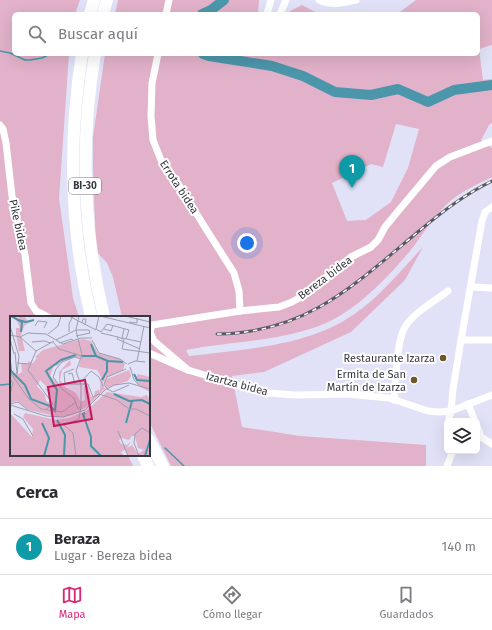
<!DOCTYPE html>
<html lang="es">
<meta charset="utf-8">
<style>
:root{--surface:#fff;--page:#f7f7f7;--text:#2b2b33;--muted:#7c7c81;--line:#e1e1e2;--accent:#db2777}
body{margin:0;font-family:"Fira Sans",sans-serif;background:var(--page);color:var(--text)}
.controls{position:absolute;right:12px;bottom:12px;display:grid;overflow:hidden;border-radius:6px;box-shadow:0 4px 16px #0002}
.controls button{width:36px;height:36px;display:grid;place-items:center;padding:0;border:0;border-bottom:1px solid var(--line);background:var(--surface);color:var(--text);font:20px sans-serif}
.you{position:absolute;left:247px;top:243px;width:14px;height:14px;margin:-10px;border:3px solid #fff;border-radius:50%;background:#1a73e8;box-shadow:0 0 0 6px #1a73e833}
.badge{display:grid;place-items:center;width:26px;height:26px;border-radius:50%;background:var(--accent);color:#fff;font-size:13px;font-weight:700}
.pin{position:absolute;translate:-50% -33px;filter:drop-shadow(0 1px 2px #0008)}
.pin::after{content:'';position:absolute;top:21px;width:14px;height:12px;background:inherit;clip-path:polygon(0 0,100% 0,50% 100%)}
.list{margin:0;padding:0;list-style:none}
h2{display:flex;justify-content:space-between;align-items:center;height:52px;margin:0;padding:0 16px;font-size:17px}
h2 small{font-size:13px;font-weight:400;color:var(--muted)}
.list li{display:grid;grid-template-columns:26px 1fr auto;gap:12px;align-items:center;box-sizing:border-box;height:56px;padding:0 16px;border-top:1px solid var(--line)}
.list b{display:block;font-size:15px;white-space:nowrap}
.list p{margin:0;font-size:13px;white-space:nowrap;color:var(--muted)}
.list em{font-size:13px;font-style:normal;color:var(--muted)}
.icon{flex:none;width:22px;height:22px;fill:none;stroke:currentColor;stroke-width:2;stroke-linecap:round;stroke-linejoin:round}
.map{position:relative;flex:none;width:492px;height:466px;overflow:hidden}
.search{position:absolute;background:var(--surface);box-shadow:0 4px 16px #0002;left:12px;right:12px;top:12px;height:44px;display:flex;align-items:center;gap:10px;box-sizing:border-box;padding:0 14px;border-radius:6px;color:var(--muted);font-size:15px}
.sheet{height:108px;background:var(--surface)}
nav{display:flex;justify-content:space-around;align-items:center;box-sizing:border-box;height:56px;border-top:1px solid var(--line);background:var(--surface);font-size:11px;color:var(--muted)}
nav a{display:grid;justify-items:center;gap:2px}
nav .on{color:var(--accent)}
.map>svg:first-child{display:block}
</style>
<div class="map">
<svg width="492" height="466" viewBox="0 0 492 466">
<rect width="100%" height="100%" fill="#e1e2f7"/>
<g fill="#e1b2c9" fill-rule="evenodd">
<polygon points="0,0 80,0 75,14 14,14 14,54 69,54 59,198 73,298 79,317 11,317 11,455 128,455 133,466 0,466"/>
<polygon points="118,0 259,0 258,14 115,14"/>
<path d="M416 0H492V45L479 49 483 80 492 79V123L489 125 481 140 492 148V177C476 185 459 192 446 205 434 217 424 232 414 246 393 272 364 303 334 319 291 342 233 340 186 350L189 356C244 349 306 347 353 315 379 298 401 270 423 247L405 280 351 332 264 372 232 376 242 427 300 436 426 445V466H171L149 421V317H122L113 277 107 263 96 251 93 166V137L105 54H478V14H397ZM396 124 419 129 408 168 391 202 366 220 347 221 332 183 371 164 383 167Z"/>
<polygon points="302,5 319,14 289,14 290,11"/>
</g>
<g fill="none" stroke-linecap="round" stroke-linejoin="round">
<g stroke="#4c96ab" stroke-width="1.5">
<polyline points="0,51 10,53 25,60 30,60 42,58 50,54"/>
<polyline points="0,385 11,384"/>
<polyline points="165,448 184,466"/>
</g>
<g stroke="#4c96ab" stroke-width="10">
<polyline points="202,14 211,10 224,0"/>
<polyline points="203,54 209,56 272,66 303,76 335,92 371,95 398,89 428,102 454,90 492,85"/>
</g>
<g stroke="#fff" stroke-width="7">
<path d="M319 0C332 6 343 3 356 0"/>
<polyline points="166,14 169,0"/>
<polyline points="267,14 271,0"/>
<polyline points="280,14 286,0"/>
<polyline points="158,54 152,83 151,116 153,140 161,160 177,182 206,229 234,273 239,291 240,311"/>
<polyline points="0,125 3,129 6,143 12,196 25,255 31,303 36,311 48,317"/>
<polyline points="471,287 492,288"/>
<polyline points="461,340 492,340"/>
<polyline points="149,353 188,370 241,386 268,393 295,395 347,394 389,398 428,411 439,412 451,411 492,395"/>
<polyline points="188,370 154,341 150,332 152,325 240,311 279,307 292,302 311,291 334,270 351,257 371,247 378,240 385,227 399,210 436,166 450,157 492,141"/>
<path d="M394 400C396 382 396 342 405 327 413 313 435 301 448 291"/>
<polyline points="468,404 475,421"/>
<polyline points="450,421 449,418 451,411 453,389 461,340 482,221 485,212 492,207"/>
<polyline points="477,426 481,437 492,444"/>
<polyline points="447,466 453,451"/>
</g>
<g stroke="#fff" stroke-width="12">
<polyline points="90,14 94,0"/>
<polyline points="103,14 107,0"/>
<path d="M82 54C68 142 70 230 91 317"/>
<path d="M95 54C80 142 83 230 104 317"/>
<polyline points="149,440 163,466"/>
<polyline points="143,455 148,466"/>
</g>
<defs>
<path id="rail" d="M217 334C307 333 354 285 419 231 442 212 465 194 492 181"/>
</defs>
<use href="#rail" stroke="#595965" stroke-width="3"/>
<use href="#rail" stroke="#fff" stroke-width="1.5" stroke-dasharray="4.5" stroke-linecap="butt"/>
</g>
<g fill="#6d5726" stroke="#fff" stroke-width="1.5">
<circle cx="443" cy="358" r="4"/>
<circle cx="414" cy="380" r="4"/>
</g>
<g text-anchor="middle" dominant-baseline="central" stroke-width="4" stroke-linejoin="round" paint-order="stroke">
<rect fill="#fff" stroke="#74747a" stroke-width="1" x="69" y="178" width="32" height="16" rx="3"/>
<g font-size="10" font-weight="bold" fill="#383841">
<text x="85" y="186">BI-30</text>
</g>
<g font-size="11" fill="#383841" stroke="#fff">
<text transform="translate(179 187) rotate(57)">Errota bidea</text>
<text transform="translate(18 225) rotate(78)">Pike bidea</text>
<text transform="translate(325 278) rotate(-37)">Bereza bidea</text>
<text transform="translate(237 384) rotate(15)">Izartza bidea</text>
</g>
<g font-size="11" fill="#383841" stroke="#fff" text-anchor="end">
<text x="435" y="358">Restaurante Izarza</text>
<text x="406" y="374">Ermita de San<tspan x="406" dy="13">Martín de Izarza</tspan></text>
</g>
</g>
<g transform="translate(10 316)">
<rect width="140" height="140" fill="#e1e2f7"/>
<path d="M11 0H15L17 5 24 4 15 9 11 18 15 35H9L6 18V12H10L6 3ZM73 23 81 25 88 37 110 43 115 48 113 54 95 62 93 67 95 73 78 90 63 99 48 101 19 94 7 85 0 87V54L3 56V53L4 57 9 58 12 56 11 47 18 48V45L23 47 27 42 25 41 33 34 68 24 71 35 68 24ZM64 41 71 42 69 51 87 54 91 61 90 74 85 75 84 80 81 81 78 70H74L75 84 71 86 66 77 55 71 50 64 52 54 61 49 60 44 49 56V69L40 60 44 49 47 50 51 46ZM30 64 36 70 37 73 34 72 40 78 43 89 36 85 35 79 27 70ZM119 54 121 60 118 65 96 72 94 64ZM128 58 140 61V76L130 71 125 63ZM97 76 131 81 137 79 140 84V140H119L115 134 111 136 114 140H0V97L22 121 23 113 13 101 15 97 46 104 59 102 76 95ZM122 120H125L128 132 134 134 128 138 122 129 117 132 121 125 117 129 111 128 109 124 112 122 119 124Z" fill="#e1b2c9" fill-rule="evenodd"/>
<path fill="none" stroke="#4c96ab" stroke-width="2" d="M1 0 12 6 11 16M8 4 16 6 24 4M81 28 86 40M71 40H86L98 45 113 46M0 45 1 55 15 69 21 83 40 90 45 95 47 74 36 55 51 44 66 39M124 58 127 64 140 65M92 64 97 55V44M104 78 119 85 132 84 140 88M75 97 73 98 81 121V130L91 140M47 104 55 119 54 140M32 107 39 122 34 140M116 107 122 85M135 140 140 124"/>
<path fill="none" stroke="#9d9eae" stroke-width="1" d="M59 0 86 14M90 0 140 12M115 0 140 6M119 6 127 7V2M72 7 73 3H76L75 9M0 10 9 40 7 58 5 36M25 10 28 5 37 6 34 12M86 13 91 16 97 8 119 14 116 23M86 13 89 0M94 13 101 15 103 9M114 13 112 22 131 26M59 16V8L63 0M91 17 108 21M38 18 48 10 51 0M0 19 10 21 18 17 36 18 46 24M66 20 80 17 79 14H66M10 21 26 35M0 23 4 38M113 23 108 21 107 23 130 33M114 23 112 33 140 37M46 24 53 28 71 22H82M46 24 66 14M82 24 89 37 110 43 117 48M22 26 34 25 41 27M43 26 49 33 72 40M49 27 62 23 63 25M26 35 18 54 43 88 35 94M26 35 44 25M127 45 134 10M7 47 19 48M118 48 125 45 135 46M120 51 124 64 129 69M64 53 54 57 55 68H78L83 81 89 78 107 84 119 93H126L140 100M116 53 97 61 94 68 97 73 103 76 119 69M0 56 18 82 31 93 52 96 66 86M58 58 62 57 65 68M0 63 3 67 0 78M70 67 81 55 89 61 93 70M0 88 8 86 18 94M0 89 36 100 53 101 75 94 95 74 104 69 119 67 140 73M70 91 68 93 64 82 52 73 43 61 46 53 52 46 65 41 71 43M4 98 13 103 23 120M108 115 118 140M66 140 63 117 54 109 69 103 71 90V69L66 55 72 39 66 14 69 0M129 140 124 127 125 118 132 112 140 117"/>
<path fill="#c2185b" fill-opacity="0.15" stroke="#c2185b" stroke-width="2" d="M75 64 82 103 44 110 38 71Z"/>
<rect width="140" height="140" fill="none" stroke="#383841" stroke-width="2"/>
</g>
</svg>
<div class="controls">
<button><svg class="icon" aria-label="layers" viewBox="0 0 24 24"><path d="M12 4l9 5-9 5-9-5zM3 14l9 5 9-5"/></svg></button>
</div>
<div class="you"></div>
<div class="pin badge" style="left:352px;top:188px;background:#0f9aa8">1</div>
<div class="search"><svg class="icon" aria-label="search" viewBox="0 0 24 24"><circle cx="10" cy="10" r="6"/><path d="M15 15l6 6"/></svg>Buscar aquí</div>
</div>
<section class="sheet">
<h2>Cerca<small></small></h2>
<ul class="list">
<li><span class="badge" style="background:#0f9aa8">1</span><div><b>Beraza</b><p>Lugar · Bereza bidea</p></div><em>140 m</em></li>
</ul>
</section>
<nav>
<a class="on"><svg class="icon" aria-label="map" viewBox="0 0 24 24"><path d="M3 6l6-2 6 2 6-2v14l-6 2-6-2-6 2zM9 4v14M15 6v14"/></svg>Mapa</a>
<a><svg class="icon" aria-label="directions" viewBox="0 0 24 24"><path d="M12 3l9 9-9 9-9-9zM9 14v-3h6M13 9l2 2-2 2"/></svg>Cómo llegar</a>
<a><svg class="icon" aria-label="saved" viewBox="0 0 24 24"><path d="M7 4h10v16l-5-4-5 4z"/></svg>Guardados</a>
</nav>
